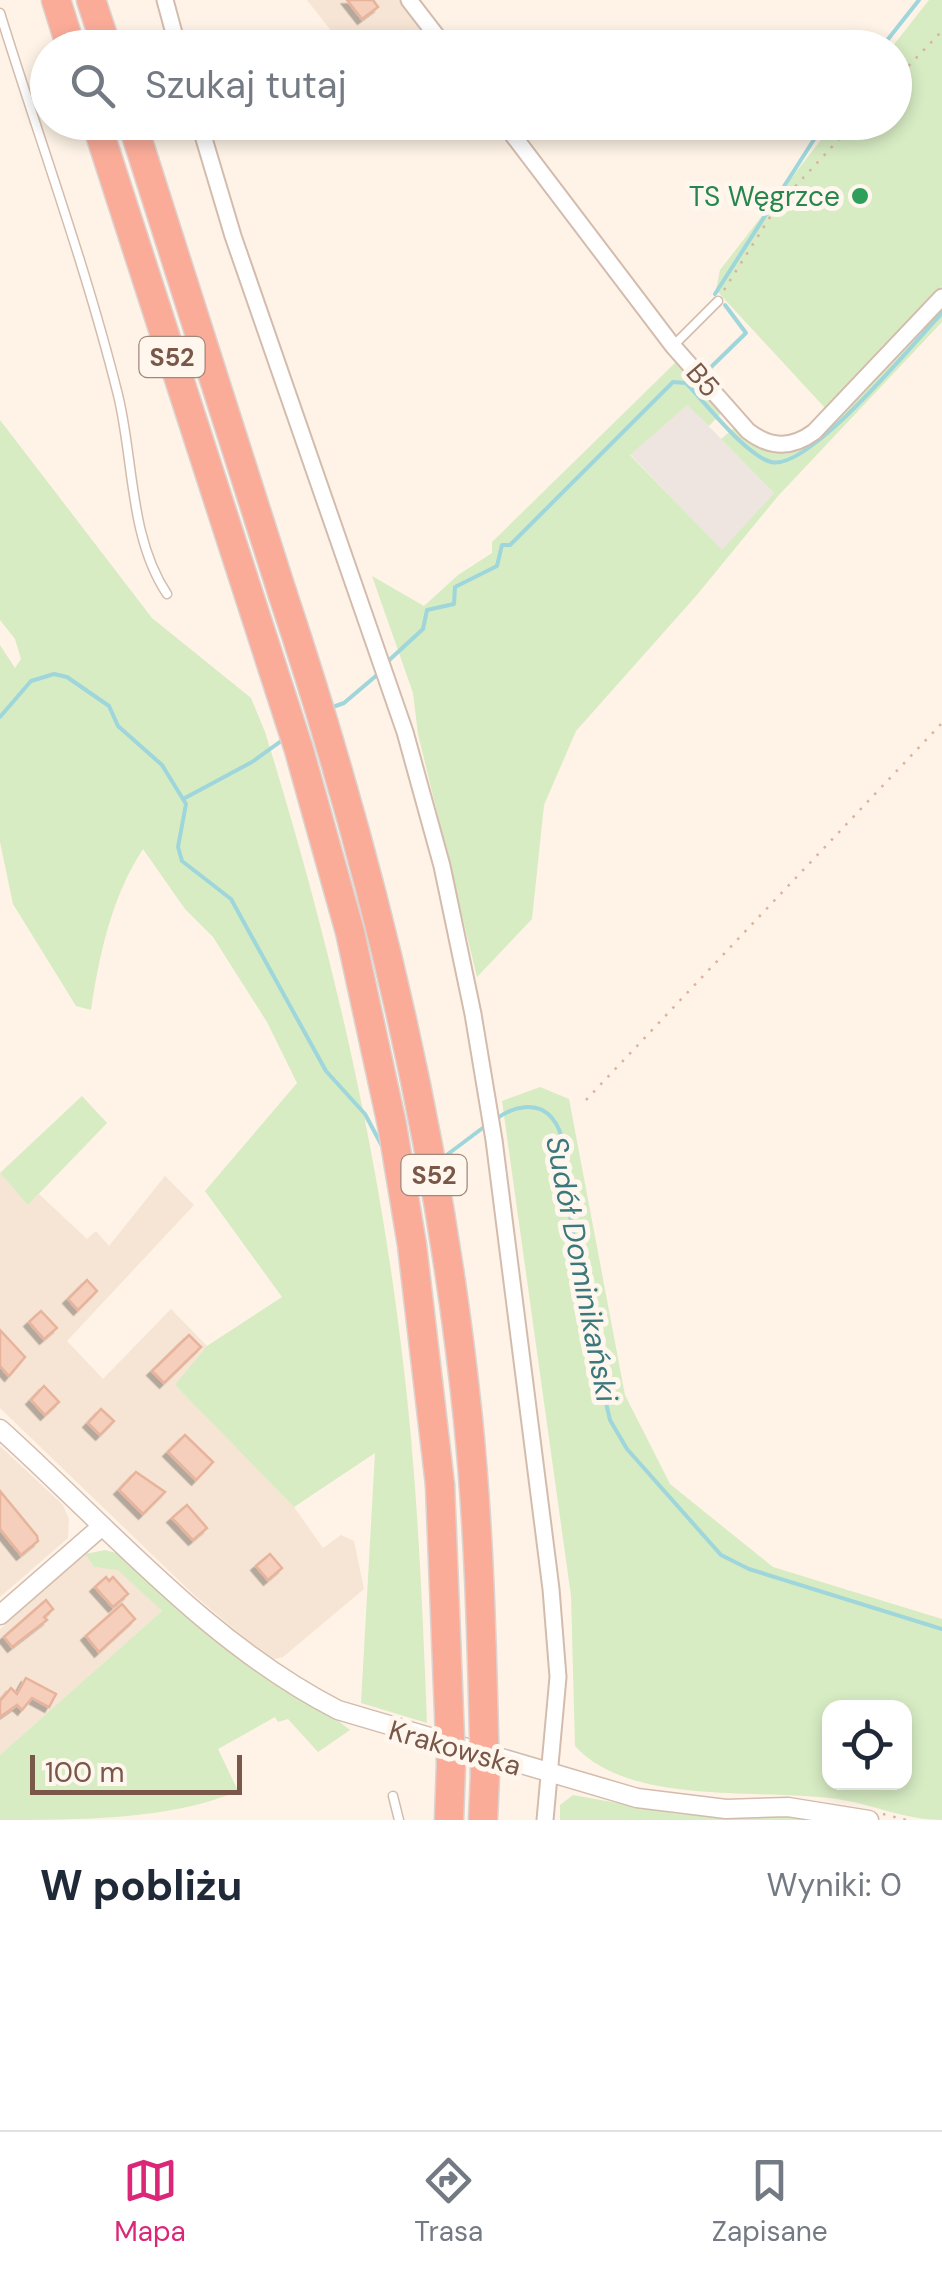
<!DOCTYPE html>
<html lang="pl">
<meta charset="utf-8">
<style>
:root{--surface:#fff;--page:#f6f6f7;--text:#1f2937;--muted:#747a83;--line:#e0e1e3;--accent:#db2777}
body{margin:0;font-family:"DM Sans",sans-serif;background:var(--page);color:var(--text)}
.controls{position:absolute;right:30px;bottom:30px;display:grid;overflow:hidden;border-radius:20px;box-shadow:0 5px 15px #0003}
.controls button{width:90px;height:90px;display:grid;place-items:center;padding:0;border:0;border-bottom:2px solid var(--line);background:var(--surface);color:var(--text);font:50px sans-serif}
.scale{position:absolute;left:30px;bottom:25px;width:212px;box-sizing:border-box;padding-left:10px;border:5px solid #795749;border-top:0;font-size:28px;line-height:35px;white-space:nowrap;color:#795749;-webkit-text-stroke:8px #fff7ed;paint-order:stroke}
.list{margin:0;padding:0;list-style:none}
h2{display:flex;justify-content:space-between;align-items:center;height:130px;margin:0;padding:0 40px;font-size:42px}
h2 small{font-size:32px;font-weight:400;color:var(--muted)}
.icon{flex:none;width:55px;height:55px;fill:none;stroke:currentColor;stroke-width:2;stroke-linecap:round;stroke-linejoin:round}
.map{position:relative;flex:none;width:942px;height:1820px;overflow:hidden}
.search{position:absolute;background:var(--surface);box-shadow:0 5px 15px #0003;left:30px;right:30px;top:30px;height:110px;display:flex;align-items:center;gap:25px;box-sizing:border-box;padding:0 35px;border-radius:55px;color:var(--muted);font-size:38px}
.sheet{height:310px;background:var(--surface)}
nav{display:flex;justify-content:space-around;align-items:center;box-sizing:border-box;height:140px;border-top:2px solid var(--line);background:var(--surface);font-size:28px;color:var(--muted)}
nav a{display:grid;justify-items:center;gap:5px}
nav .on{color:var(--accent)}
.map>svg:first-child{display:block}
</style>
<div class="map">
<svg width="942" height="1820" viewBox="0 0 942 1820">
<defs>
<filter id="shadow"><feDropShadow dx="-4.5" dy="4.5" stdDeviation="0" flood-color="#0004"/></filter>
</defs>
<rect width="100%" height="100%" fill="#fef3e6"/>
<g fill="#f6e4d4">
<polygon points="307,0 401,0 438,47 344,47"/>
<polygon points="0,1173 28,1205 39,1194 87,1239 96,1231 109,1246 165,1176 194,1205 67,1341 103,1379 171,1309 207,1346 176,1386 294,1507 323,1548 341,1535 354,1541 364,1589 283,1657 271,1660 194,1595 0,1408"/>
<polygon points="0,1446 63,1505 69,1519 68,1538 0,1597"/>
<polygon points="85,1554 94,1567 118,1569 162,1611 0,1755 0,1629"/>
</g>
<polygon fill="#eee5e0" points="687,404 774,493 722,551 630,454"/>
<g fill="#d7ecc3" fill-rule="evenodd">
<polygon points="929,0 942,0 942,286 826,409 716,290 720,270 834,123 894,122 892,47"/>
<polygon points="942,305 942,322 778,496 696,596 576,731 544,805 532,919 477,977 418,734 413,693 372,576 424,606 458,575 492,553 492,542 678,360 723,411 709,426 687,405 630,455 722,550 774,493 721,439 734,428 761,448 797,451 822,432"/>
<path d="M0 420 152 618 251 698 265 732C327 931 376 1137 401 1345 417 1470 422 1596 427 1723L361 1703 375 1453 294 1507 175 1385 207 1346 282 1297 205 1191 297 1083 267 1022 213 937 185 909 143 849C112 896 99 955 91 1010L76 1006 13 904 0 842V645L15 668 21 659 15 639 0 620Z"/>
<path d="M540 1087 569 1099 625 1395 670 1484 773 1567 942 1619V1820C908 1820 876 1806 843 1800 766 1787 631 1808 575 1746L571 1596 502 1101ZM830 1708H904V1782H830Z"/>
<polygon points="82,1096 107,1123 28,1205 0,1173"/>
<path d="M105 1550 124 1555 350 1730 318 1752 288 1719 278 1722 275 1717 218 1749 238 1791C172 1820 76 1820 0 1820V1755L162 1611 118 1570 94 1567 85 1554Z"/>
<polygon points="573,1795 678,1814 737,1818 792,1813 845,1820 560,1820 560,1805"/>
</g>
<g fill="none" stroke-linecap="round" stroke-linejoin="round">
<g stroke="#9ed6db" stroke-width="4">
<polyline points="881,48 919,0"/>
<polyline points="715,294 822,127"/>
<polyline points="709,369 746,333 725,305"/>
<path d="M386 663 423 629 427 610 454 604 455 587 497 566 502 545H510L673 382 686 383C705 402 745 455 771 462 809 472 914 342 942 313"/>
<polyline points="330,708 344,703 377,675"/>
<polyline points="0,717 31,681 54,674 67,677 109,706 118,726 162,765 186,804 178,847 182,861 231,899 326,1071 365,1114 382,1146"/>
<polyline points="185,798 252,762 284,739"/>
<path d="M496 1119C512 1107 537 1100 552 1118 571 1140 565 1187 570 1215 582 1283 594 1353 610 1420L627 1449 721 1555 749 1569 942 1629"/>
<polyline points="440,1160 488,1124"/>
</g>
</g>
<g fill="#f5cfbc" stroke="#e8b39b" stroke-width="2.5" filter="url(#shadow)">
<polygon points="347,0 373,0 378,7 362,19"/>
<polygon points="87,1280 97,1291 78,1310 68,1299"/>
<polygon points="41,1311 57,1328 44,1339 29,1322"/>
<polygon points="0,1330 25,1357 9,1376 0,1366"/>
<polygon points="189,1335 201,1347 164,1383 152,1371"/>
<polygon points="44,1386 59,1402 45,1415 31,1400"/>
<polygon points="101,1409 114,1421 100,1435 88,1423"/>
<polygon points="185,1435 213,1462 196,1480 168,1452"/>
<polygon points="136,1472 165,1492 143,1514 119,1490"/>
<polygon points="0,1491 37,1536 38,1541 21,1555 0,1529"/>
<polygon points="187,1505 207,1528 193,1540 172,1518"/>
<polygon points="270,1554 282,1568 268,1580 256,1566"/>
<polygon points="106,1577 109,1581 113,1577 128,1594 113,1607 95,1587"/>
<polygon points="46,1600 53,1609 44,1617 47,1620 12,1647 4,1637"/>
<polygon points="122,1604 135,1619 99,1652 86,1636"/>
<polygon points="26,1678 56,1694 49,1707 32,1698 22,1710 17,1705 0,1717 0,1701 11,1688 17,1694"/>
</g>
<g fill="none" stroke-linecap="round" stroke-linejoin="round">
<defs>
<g id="service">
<path d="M0 13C39 139 86 266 118 395 134 460 129 537 167 594"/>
<polyline points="673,346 718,301"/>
<polyline points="393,1796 399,1820"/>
</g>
<g id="minor">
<polyline points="165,0 178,48"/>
<polyline points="409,0 446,48"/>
<polyline points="199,122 233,236 405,732 442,866 473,1014 494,1140 551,1589 558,1677 545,1820"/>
<path d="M503 122 673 346 748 431C770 448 791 449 814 432L942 297"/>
</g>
<g id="tertiary">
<path d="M0 1429C108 1526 207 1643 338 1710L637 1798 726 1809 788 1807 869 1820"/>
<polyline points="0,1615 101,1527"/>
</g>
<g id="motorway">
<polyline points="56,0 71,48"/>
<polyline points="91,0 107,48"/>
<polyline points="96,122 299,750 350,932 392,1125 412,1245 440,1485"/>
<polyline points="132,122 282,592"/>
<polyline points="449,1820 451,1764"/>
<polyline points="483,1820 485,1775"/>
</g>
</defs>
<use href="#service" stroke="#d3bcad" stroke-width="11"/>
<use href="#minor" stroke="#d3bcad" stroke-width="19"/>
<use href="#tertiary" stroke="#d3bcad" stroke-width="21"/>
<use href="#motorway" stroke="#dcd3d0" stroke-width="31"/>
<g stroke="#dab29e" stroke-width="2.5" stroke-dasharray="2.5 8" stroke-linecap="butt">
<polyline points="894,81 942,31"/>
<polyline points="724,290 777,206 855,122"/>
<polyline points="586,1100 942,723"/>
<polyline points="883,1814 906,1820"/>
</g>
<use href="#service" stroke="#fff" stroke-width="8"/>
<use href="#minor" stroke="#fff" stroke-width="15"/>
<use href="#tertiary" stroke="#fff" stroke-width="18"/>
<use href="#motorway" stroke="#fbac99" stroke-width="28"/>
<defs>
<g id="motorway-bridge">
<path d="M282 592C372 862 439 1136 468 1419 480 1537 482 1656 485 1775"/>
<polyline points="440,1485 451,1764"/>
</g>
</defs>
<use href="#motorway-bridge" stroke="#dcd3d0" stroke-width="31" stroke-linecap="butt"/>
<use href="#motorway-bridge" stroke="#fbac99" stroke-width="28"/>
</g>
<circle fill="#2e9e5b" stroke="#fff7ed" stroke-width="4" cx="860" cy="196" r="10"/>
<g text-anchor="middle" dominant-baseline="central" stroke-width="10" stroke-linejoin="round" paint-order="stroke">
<g fill="#fff7ed" stroke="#a1877a" stroke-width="2.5">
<rect x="139.5" y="337" width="65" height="40" rx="8"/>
<rect x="401.5" y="1155" width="65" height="40" rx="8"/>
</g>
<g font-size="25" font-weight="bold" fill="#795749">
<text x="172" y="357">S52</text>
<text x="434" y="1175">S52</text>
</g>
<g font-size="28" fill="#27864d" stroke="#fff7ed" text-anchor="end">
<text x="840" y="196">TS Węgrzce</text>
</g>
<g font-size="28" fill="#795749" stroke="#fff7ed">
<text transform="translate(703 380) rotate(49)">B5</text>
<text transform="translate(455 1748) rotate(16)">Krakowska</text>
</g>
<g font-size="30" font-style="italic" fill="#3b787e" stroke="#fff7ed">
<text transform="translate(582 1269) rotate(79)">Sudół Dominikański</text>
</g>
</g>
</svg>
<div class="controls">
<button><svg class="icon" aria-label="locate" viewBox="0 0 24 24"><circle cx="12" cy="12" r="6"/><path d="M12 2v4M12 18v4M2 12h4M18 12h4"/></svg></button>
</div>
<div class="scale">100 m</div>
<div class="search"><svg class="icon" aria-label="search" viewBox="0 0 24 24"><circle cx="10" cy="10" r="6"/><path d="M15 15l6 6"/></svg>Szukaj tutaj</div>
</div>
<section class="sheet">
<h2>W pobliżu<small>Wyniki: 0</small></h2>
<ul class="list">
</ul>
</section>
<nav>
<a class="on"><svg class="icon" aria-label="map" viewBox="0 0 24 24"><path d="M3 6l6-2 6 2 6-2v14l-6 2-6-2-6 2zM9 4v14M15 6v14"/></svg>Mapa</a>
<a><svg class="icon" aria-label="directions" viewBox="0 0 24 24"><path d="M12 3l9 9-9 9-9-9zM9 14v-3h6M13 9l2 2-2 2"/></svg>Trasa</a>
<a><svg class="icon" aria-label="saved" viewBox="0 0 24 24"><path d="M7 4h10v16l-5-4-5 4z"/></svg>Zapisane</a>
</nav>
